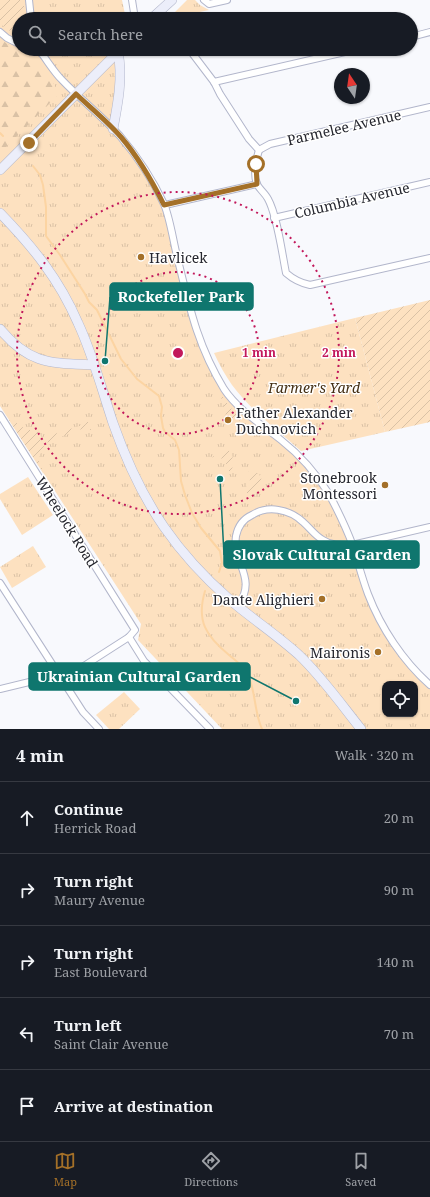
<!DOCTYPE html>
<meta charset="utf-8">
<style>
:root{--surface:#171b24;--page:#20242c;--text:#f1f3f6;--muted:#9ea1a6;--line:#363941;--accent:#a47028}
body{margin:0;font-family:"Noto Serif",serif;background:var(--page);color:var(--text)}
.controls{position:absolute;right:12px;bottom:12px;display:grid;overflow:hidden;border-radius:8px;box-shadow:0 1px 3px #0004}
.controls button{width:36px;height:36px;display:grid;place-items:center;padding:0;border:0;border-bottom:1px solid var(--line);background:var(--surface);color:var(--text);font:20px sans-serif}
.compass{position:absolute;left:334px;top:68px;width:36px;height:36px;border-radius:50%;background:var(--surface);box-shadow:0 1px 3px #0004;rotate:347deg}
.stop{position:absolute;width:12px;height:12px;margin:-9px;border:3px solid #a47028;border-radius:50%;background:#fff}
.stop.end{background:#a47028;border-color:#fff;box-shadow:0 1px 4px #0008}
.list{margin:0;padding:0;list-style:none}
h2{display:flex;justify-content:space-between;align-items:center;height:52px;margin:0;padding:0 16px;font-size:17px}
h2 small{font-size:13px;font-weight:400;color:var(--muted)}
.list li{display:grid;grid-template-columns:26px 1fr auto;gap:12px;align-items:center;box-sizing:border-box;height:72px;padding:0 16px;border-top:1px solid var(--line)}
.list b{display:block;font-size:15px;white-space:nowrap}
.list p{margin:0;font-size:13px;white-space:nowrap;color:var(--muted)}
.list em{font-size:13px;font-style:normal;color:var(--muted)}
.icon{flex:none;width:22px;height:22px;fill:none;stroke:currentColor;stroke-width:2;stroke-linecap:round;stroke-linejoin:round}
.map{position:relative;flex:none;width:430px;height:729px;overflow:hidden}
.search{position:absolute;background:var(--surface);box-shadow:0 1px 3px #0004;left:12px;right:12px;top:12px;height:44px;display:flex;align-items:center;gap:10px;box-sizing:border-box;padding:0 14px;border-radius:22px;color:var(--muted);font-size:15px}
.sheet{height:412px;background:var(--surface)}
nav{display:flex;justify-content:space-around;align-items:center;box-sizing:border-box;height:56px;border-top:1px solid var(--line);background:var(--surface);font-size:11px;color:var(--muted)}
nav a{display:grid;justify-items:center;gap:2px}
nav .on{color:var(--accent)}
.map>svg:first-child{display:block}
</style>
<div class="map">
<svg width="430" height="729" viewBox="0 0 430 729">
<defs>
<pattern id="grass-tufts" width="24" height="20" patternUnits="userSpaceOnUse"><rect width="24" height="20" fill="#fde1c0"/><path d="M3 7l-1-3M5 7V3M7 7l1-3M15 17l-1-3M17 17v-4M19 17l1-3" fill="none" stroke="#d9c1a5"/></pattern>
<pattern id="forest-firs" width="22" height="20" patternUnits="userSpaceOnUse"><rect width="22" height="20" fill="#fde1c0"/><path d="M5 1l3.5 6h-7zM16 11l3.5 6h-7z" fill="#d9c1a5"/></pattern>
<pattern id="garden-furrows" width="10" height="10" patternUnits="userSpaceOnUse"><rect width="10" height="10" fill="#fde1c0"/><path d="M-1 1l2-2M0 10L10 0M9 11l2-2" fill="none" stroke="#d9c1a5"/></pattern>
</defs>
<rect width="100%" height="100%" fill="#f8f9fd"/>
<g fill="url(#grass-tufts)" fill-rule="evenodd">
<path d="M0 0H122L126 19H19V49H119L113 128 150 178 169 224 196 331 225 390 282 441 326 489 333 503 376 612 406 659 430 681V729H222L138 640 141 624 0 406ZM385 684H415V714H385Z"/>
<polygon points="187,0 195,0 200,5 209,10 181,16 176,19 173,14"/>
<path d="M355 318 385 432 301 451C277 430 251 410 232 385 225 375 219 364 214 353Z"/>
<polygon points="28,477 53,515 22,535 0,499 0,494"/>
<polygon points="33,546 46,567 12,588 0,567"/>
<polygon points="124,692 140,709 119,729 109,729 96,715"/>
</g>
<path fill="url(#forest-firs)" d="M0 39 12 47 33 56 37 58C43 68 58 85 57 96L0 153Z"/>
<g fill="url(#garden-furrows)">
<polygon points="0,0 23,0 26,19 19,19 19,37 0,24"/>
<polygon points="430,300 430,422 385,432 355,318"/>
<polygon points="222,396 229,406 242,420 232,422 232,423 225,424 223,418 226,414 221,397"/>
<polygon points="9,420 14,421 25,429 39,432 40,433 44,446 38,459 44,472 43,473"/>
<polygon points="85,420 87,420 89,424 95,422 96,423 90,426 91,430 89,430 87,427 50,441 48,444 46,435 48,436 86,424"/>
<path d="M224 447C235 452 234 463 231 474 227 470 227 459 220 458 218 458 216 458 213 458L212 456 217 457 221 455Z"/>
<polygon points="249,471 259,474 262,480 261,487 253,493 245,493 247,484 249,484 250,480 247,479"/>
</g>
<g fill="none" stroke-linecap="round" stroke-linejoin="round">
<g stroke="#fcd4a2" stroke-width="2">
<polyline points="0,133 3,136"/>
<polyline points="33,166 40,175 43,185 46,207 46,236 60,255 85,294 89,302 97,310 121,359 137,379 159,396 162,407 161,416 163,428 165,432 175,440 179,450 181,481 185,495 192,513 201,528 220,551 222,563 219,572"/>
<path d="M205 591C196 621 206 636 229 655 236 661 244 666 248 675 256 692 254 712 262 729"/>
</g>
<defs>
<g id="minor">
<polyline points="29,0 31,19"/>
<polyline points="132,0 135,19"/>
<polyline points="204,0 209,4 227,0"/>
<polyline points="160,11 167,19"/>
<polyline points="0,32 7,38 19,44"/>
<polyline points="411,37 430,32"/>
<path d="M37 49 39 50C47 60 53 71 62 80 81 100 102 116 120 136 137 156 153 180 164 204 170 218 173 240 177 256 189 305 197 345 224 389 238 410 261 424 281 440 300 455 316 473 329 494 337 509 347 530 353 546 358 562 362 578 368 594 381 628 403 661 430 685"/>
<polyline points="189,49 214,82 220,94 249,139 259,150"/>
<polyline points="214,82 358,49"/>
<path d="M259 150C256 160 253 174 257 184 259 189 265 193 268 199 277 215 282 253 286 273 294 280 300 283 310 285L430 258"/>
<polyline points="259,150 270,144 430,107"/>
<polyline points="165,205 257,184"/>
<polyline points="274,218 430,182"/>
<polyline points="0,415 135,630 129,637 62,680"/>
<polyline points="0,583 83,712 99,729"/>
<path d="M238 606C258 577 232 564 236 536 238 526 243 519 252 515 268 505 289 509 303 522 310 528 315 536 323 540 332 546 342 545 352 545L430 527"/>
<polyline points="129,637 144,661 210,729"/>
<polyline points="0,689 58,675"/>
</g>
<g id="secondary">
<polyline points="151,19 172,0"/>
<path d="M113 129C118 103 123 77 118 52"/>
<polyline points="0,170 121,49"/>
<path d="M0 213C33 247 59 279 78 323 93 355 102 390 113 423 126 460 142 495 164 527 182 553 205 578 229 599 251 618 277 635 299 655 322 677 341 704 361 729"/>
<path d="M0 329C30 365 51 363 94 365"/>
</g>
</defs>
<use href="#minor" stroke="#b2b6cb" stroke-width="8"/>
<use href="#secondary" stroke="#b2b6cb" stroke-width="10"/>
<use href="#minor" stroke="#fff" stroke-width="6"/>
<use href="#secondary" stroke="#eceefa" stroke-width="9"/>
</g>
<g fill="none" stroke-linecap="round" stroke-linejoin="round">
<path stroke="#a47028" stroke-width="5" d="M29 143 76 94C91 108 108 122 121 137 139 158 152 181 164 205L257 184 256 164"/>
</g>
<g fill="none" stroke="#c2185b" stroke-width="2" stroke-dasharray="2 4">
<circle cx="178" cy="353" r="81"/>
<circle cx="178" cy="353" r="161"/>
</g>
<g fill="#a47028" stroke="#fff" stroke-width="1.5">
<circle cx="141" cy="257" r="4"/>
<circle cx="228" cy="420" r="4"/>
<circle cx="385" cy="485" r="4"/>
<circle cx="322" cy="599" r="4"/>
<circle cx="378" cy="652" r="4"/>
</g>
<g text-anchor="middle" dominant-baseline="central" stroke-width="3" stroke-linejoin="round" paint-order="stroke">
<g font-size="14" fill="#26272f" stroke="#fff">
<text transform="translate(344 127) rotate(-13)">Parmelee Avenue</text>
<text transform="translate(352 200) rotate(-13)">Columbia Avenue</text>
<text transform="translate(67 522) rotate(58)">Wheelock Road</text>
</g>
<g font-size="14" fill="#26272f" stroke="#fff" text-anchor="end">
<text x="149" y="257" text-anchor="start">Havlicek</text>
<text x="236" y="412" text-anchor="start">Father Alexander<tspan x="236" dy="16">Duchnovich</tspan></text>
<text x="377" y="477">Stonebrook<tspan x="377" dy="16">Montessori</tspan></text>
<text x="314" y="599">Dante Alighieri</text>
<text x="370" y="652">Maironis</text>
</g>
<g font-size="14" font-style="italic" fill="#442f13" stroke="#fff">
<text x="314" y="387">Farmer's Yard</text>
</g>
</g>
<circle cx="178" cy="353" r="6" fill="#c2185b" stroke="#fff" stroke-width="2"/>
<g font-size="12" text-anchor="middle" font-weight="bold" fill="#c2185b" stroke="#fff" stroke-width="3" stroke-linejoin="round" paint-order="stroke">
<text x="259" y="357">1 min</text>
<text x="339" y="357">2 min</text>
</g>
<path fill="none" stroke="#0f766e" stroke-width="1.5" d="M105 361L110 297M220 479L224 555M296 701L250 677"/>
<g fill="#0f766e" stroke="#fff" stroke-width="1.5">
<circle cx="105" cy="361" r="4"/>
<circle cx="220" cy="479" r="4"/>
<circle cx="296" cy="701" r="4"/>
</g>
<g fill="#0f766e" stroke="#0f766e" stroke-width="1.5">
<rect x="110" y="283" width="143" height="27" rx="4"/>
<rect x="224" y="541" width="195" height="27" rx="4"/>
<rect x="29" y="663" width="221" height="27" rx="4"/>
</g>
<g font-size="15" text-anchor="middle" font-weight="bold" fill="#fff">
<text x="181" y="302">Rockefeller Park</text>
<text x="322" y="560">Slovak Cultural Garden</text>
<text x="139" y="682">Ukrainian Cultural Garden</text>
</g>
</svg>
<div class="controls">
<button><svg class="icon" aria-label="locate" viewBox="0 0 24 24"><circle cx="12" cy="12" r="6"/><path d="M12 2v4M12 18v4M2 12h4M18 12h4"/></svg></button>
</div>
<svg class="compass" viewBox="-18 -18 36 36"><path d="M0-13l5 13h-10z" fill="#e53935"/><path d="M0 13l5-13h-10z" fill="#9ea1a6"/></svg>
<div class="stop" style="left:256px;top:164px"></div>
<div class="stop end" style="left:29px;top:143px"></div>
<div class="search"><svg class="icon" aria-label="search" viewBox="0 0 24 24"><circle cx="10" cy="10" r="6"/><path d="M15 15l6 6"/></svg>Search here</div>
</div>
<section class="sheet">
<h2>4 min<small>Walk · 320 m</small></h2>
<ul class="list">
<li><svg class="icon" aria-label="ahead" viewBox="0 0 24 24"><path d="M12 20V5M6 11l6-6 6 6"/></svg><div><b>Continue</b><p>Herrick Road</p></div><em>20 m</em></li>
<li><svg class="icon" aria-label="right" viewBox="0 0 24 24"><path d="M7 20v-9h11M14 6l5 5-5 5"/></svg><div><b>Turn right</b><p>Maury Avenue</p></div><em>90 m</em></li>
<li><svg class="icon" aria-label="right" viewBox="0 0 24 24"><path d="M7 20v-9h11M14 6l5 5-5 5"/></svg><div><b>Turn right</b><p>East Boulevard</p></div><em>140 m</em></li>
<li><svg class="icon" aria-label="left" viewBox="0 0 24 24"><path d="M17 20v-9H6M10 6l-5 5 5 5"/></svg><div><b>Turn left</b><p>Saint Clair Avenue</p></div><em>70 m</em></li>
<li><svg class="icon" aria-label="arrive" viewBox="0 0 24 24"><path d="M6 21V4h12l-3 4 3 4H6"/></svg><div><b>Arrive at destination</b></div></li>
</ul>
</section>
<nav>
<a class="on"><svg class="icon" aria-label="map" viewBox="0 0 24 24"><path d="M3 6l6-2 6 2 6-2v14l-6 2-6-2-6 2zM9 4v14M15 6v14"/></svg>Map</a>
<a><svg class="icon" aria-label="directions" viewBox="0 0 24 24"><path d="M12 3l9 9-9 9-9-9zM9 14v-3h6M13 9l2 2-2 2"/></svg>Directions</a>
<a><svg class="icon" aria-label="saved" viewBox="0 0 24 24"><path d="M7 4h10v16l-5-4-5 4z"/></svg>Saved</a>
</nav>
